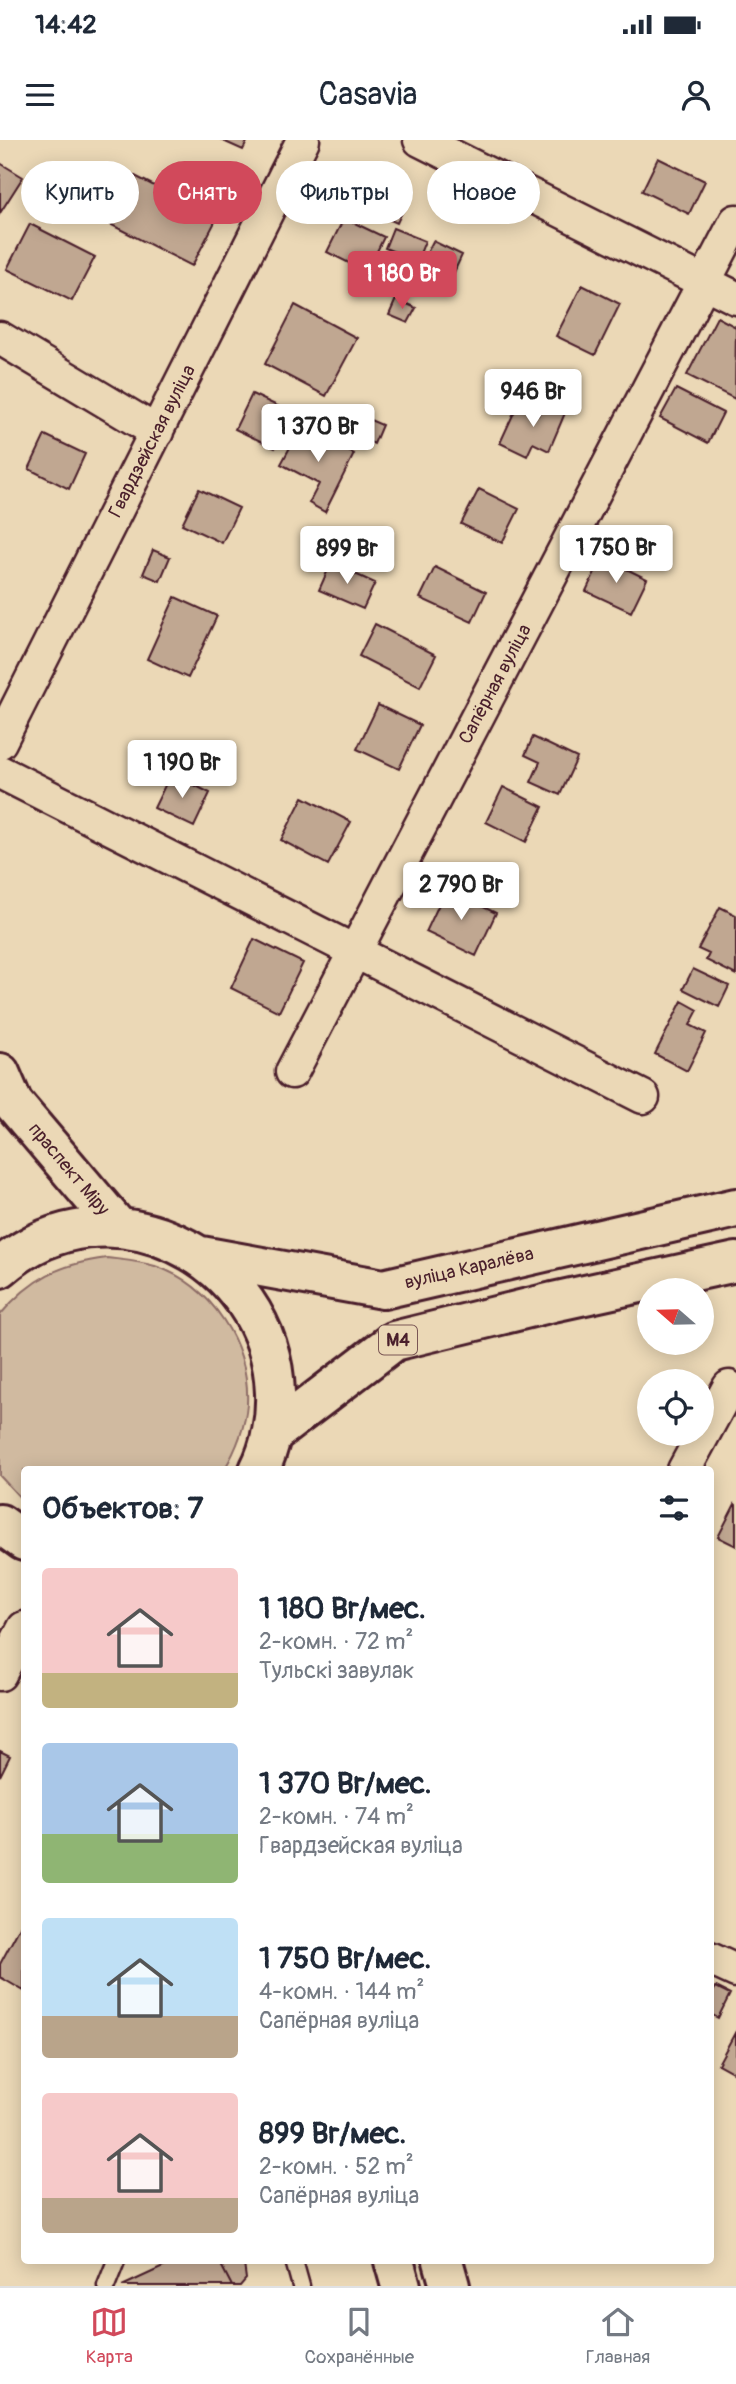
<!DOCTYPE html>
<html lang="ru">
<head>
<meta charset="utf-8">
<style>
  :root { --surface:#fff; --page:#f6f6f7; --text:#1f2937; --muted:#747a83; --line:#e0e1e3; --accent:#d1495b }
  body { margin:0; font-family:Pangolin,sans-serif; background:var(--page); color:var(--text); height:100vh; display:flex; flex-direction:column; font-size:26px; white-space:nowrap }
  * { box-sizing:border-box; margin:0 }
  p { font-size:23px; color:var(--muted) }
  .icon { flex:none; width:38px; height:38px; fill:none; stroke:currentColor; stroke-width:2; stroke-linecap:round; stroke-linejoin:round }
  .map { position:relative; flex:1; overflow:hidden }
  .panel { position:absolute; left:21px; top:1326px; width:693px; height:798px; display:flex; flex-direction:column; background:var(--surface); border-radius:7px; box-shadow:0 4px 18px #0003 }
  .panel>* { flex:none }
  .hud { position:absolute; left:21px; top:21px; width:695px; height:63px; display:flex; gap:14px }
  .needle { width:46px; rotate:290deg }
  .fabs { position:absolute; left:637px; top:1138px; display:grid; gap:14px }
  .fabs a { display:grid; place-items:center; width:77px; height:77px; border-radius:50%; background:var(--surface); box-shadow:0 4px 18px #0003; font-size:35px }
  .price { position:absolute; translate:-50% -60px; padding:0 16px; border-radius:7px; background:#fff; color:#222; font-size:23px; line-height:46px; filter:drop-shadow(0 2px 4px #0008) }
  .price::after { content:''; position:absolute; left:50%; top:42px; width:21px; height:16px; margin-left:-10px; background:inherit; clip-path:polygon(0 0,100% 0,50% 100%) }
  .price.on { background:var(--accent); color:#fff }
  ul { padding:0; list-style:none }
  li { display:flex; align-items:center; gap:21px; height:175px; padding:0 21px }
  li span { display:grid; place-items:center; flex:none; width:196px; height:140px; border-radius:7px; color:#555 }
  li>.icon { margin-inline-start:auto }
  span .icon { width:84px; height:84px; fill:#fffc; stroke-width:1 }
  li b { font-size:30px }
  h2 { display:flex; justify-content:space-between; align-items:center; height:84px; padding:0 21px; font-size:30px }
  .chip { padding:0 24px; border-radius:32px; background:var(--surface); box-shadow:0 4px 18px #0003; font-size:24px; line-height:63px }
  .chip.on { background:var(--accent); color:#fff }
  .status { display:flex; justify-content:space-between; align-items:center; height:49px; padding:0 35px; background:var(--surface); direction:ltr }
  .status svg { height:19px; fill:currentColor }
  header { display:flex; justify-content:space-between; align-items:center; height:91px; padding:0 21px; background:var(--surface); font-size:32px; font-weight:600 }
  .tabs { display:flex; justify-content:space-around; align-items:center; height:98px; border-top:2px solid var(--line); background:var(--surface); font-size:19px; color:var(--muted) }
  .tabs a { display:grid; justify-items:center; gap:4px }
  .tabs .on { color:var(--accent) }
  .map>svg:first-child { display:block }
</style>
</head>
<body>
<div class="status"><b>14:42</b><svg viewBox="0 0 49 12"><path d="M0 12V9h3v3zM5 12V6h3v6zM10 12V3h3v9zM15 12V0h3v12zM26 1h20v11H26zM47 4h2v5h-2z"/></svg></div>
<header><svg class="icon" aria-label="menu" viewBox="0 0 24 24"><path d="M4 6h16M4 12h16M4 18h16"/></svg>Casavia<svg class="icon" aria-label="person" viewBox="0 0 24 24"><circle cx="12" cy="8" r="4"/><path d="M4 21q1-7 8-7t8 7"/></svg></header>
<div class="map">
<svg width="736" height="2146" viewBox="0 0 736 2146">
  <rect width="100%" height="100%" fill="#ebd8b6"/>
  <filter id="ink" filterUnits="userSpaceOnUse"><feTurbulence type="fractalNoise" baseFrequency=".0143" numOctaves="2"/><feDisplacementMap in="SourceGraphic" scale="14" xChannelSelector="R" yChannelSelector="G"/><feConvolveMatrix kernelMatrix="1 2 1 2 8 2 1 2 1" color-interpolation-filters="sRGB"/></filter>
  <g filter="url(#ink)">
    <!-- green -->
    <path fill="#d0baa0" stroke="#8d6c66" stroke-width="2" d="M 107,1118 C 123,1120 139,1121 155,1126 C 212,1145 250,1205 247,1264 C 245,1288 236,1310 224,1330 L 24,1330 L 24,1362 L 0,1336 L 0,1175 C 31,1138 60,1124 107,1118 Z"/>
    <!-- building -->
    <path fill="#c0a791" stroke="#4a1f2b" stroke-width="2" d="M 221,0 L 248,0 L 243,10 Z
      M 658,18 L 705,41 L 689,74 L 642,51 Z
      M 0,23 L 23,37 L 0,73 Z
      M 131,34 L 217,78 L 192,126 L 106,82 Z
      M 370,40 L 409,57 L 397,83 L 359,66 Z
      M 344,78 L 384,97 L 367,132 L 327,112 Z
      M 30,84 L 95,117 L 72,161 L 7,129 Z
      M 393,88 L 425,101 L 417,121 L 385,108 Z
      M 433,101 L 462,115 L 450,141 L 420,127 Z
      M 385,118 L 413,130 L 404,154 L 375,142 Z
      M 582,145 L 620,164 L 595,215 L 556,196 Z
      M 396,159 L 416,168 L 408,183 L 389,175 Z
      M 295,165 L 357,198 L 326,256 L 265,224 Z
      M 717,177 L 736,187 L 735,259 L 687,235 Z
      M 676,249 L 723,273 L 708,303 L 660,278 Z
      M 252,254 L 292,273 L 275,308 L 235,289 Z
      M 543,263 L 565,273 L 549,311 L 533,303 L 527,316 L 500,303 L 517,266 L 538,275 Z
      M 354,273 L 382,285 L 374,304 L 346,291 Z
      M 302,285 L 354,314 L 325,372 L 309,363 L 319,344 L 281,324 Z
      M 45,295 L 85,314 L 69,349 L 29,329 Z
      M 199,349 L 239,368 L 222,403 L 182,384 Z
      M 479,349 L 519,369 L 502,403 L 461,384 Z
      M 153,410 L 170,417 L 160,441 L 143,434 Z
      M 602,417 L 647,439 L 631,472 L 586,451 Z
      M 331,423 L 375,443 L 363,469 L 319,450 Z
      M 435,427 L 486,452 L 472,482 L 420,458 Z
      M 175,457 L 217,476 L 188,538 L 147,519 Z
      M 375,484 L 436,515 L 420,547 L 359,516 Z
      M 378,565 L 420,585 L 399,629 L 357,609 Z
      M 533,597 L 577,618 L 560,655 L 531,642 L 540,622 L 525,615 Z
      M 171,633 L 210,653 L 194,687 L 154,668 Z
      M 503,647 L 543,667 L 526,702 L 486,682 Z
      M 303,657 L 351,682 L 328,725 L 281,700 Z
      M 446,749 L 496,773 L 476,816 L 426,792 Z
      M 720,767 L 736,775 L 736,835 L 706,820 L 709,814 L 698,809 Z
      M 254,799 L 303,823 L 279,872 L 231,848 Z
      M 693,829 L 729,846 L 719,867 L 683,849 Z
      M 682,861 L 698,870 L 690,885 L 706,893 L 687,931 L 655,914 Z
      M 735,1364 L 736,1365 L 736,1406 L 718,1397 Z
      M 0,1611 L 10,1616 L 0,1636 Z
      M 21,1785 L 24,1786 L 24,1851 L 0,1837 L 0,1824 Z
      M 716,1847 L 730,1854 L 718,1878 L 710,1874 L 710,1857 Z
      M 736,1891 L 736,1934 L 718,1924 Z
      M 176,2121 L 219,2121 L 232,2146 L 122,2146 Z
      M 219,2121 L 249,2121 L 244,2124 L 246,2139 L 240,2146 L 232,2146 Z"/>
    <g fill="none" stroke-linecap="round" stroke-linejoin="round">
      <defs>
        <path id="lane" d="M 294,2121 L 301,2146
          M 106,2146 L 116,2121"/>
        <path id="street" d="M 420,0 L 736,158
          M 0,198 L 157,292
          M 0,602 L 303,0
          M 0,632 L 643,957
          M 292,932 L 736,81
          M 684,1330 L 729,1247
          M 0,1534 L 24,1488
          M 710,1819 L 736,1831"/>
        <path id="primary" d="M 0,933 L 13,963 L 119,1088
          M 201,1116 L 383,1149 L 736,1068
          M 0,1128 C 107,1034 271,1115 275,1253 C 276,1278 271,1307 259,1330
          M 271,1295 L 394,1201 L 553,1162 L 736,1122
          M 0,1384 L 24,1401
          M 394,2121 L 401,2146
          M 443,2121 L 450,2146"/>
      </defs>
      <!-- lane casing -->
      <use href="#lane" stroke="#4a1f2b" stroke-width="21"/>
      <!-- street casing -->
      <use href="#street" stroke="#4a1f2b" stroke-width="37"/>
      <!-- primary casing -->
      <use href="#primary" stroke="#4a1f2b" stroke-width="44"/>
      <!-- lane -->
      <use href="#lane" stroke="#ebd8b6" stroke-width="16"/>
      <!-- street -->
      <use href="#street" stroke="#ebd8b6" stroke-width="32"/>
      <!-- primary -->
      <use href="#primary" stroke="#ebd8b6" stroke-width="38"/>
    </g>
  </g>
  <g text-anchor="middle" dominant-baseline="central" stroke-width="6" stroke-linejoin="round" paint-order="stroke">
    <!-- shield labels -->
    <rect fill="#ebd8b6" stroke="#7a5655" stroke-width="2" x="379" y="1185.5" width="38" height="29" rx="5"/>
    <g font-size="18" font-weight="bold" fill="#4a1f2b">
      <text x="398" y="1200">М4</text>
    </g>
    <!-- street labels -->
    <g font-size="19" fill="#4a1f2b" stroke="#ebd8b6">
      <text transform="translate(152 301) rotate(-63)">Гвардзейская вуліца</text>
      <text transform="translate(495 544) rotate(-62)">Сапёрная вуліца</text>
      <text transform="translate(69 1029) rotate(50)">праспект Міру</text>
      <text transform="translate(469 1128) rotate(-13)">вуліца Каралёва</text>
    </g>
  </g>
</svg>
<div class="fabs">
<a><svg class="needle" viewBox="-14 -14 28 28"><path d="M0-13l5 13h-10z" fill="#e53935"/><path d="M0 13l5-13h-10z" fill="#747a83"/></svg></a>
<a><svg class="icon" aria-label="locate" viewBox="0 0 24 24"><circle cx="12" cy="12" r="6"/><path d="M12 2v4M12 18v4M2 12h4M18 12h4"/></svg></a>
</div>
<b class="price on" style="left:402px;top:171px">1 180 Br</b>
<b class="price" style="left:533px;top:289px">946 Br</b>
<b class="price" style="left:318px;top:324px">1 370 Br</b>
<b class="price" style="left:616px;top:445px">1 750 Br</b>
<b class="price" style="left:347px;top:446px">899 Br</b>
<b class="price" style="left:182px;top:660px">1 190 Br</b>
<b class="price" style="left:461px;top:782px">2 790 Br</b>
<div class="hud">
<a class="chip">Купить</a>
<a class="chip on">Снять</a>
<a class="chip">Фильтры</a>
<a class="chip">Новое</a>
</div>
<section class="panel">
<h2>Объектов: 7<svg class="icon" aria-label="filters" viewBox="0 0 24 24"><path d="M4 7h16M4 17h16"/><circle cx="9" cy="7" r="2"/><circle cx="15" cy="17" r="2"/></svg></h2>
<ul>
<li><span style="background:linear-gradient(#f6c9c9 75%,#c2b280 0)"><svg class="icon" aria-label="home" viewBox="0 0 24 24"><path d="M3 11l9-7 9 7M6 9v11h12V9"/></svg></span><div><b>1 180 Br/мес.</b><p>2-комн. · 72 m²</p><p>Тульскі завулак</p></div></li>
<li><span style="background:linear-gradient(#a9c7e8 65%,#8fb573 0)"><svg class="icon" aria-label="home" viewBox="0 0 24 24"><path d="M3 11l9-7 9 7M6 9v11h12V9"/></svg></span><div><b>1 370 Br/мес.</b><p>2-комн. · 74 m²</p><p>Гвардзейская вуліца</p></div></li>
<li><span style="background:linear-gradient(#bfe0f5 70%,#b9a48a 0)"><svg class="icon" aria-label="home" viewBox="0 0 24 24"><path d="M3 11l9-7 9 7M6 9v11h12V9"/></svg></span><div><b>1 750 Br/мес.</b><p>4-комн. · 144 m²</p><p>Сапёрная вуліца</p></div></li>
<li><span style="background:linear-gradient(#f6c9c9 75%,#b9a48a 0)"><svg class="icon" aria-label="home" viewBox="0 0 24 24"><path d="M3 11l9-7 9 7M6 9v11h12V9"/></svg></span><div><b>899 Br/мес.</b><p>2-комн. · 52 m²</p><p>Сапёрная вуліца</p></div></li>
</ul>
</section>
</div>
<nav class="tabs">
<a class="on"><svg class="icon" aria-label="map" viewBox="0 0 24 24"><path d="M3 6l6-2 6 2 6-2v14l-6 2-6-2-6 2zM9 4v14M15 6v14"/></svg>Карта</a>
<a><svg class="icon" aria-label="saved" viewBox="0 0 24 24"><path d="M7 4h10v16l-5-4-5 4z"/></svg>Сохранённые</a>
<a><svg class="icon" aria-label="home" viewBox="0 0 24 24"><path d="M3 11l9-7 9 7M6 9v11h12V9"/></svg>Главная</a>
</nav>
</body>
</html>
